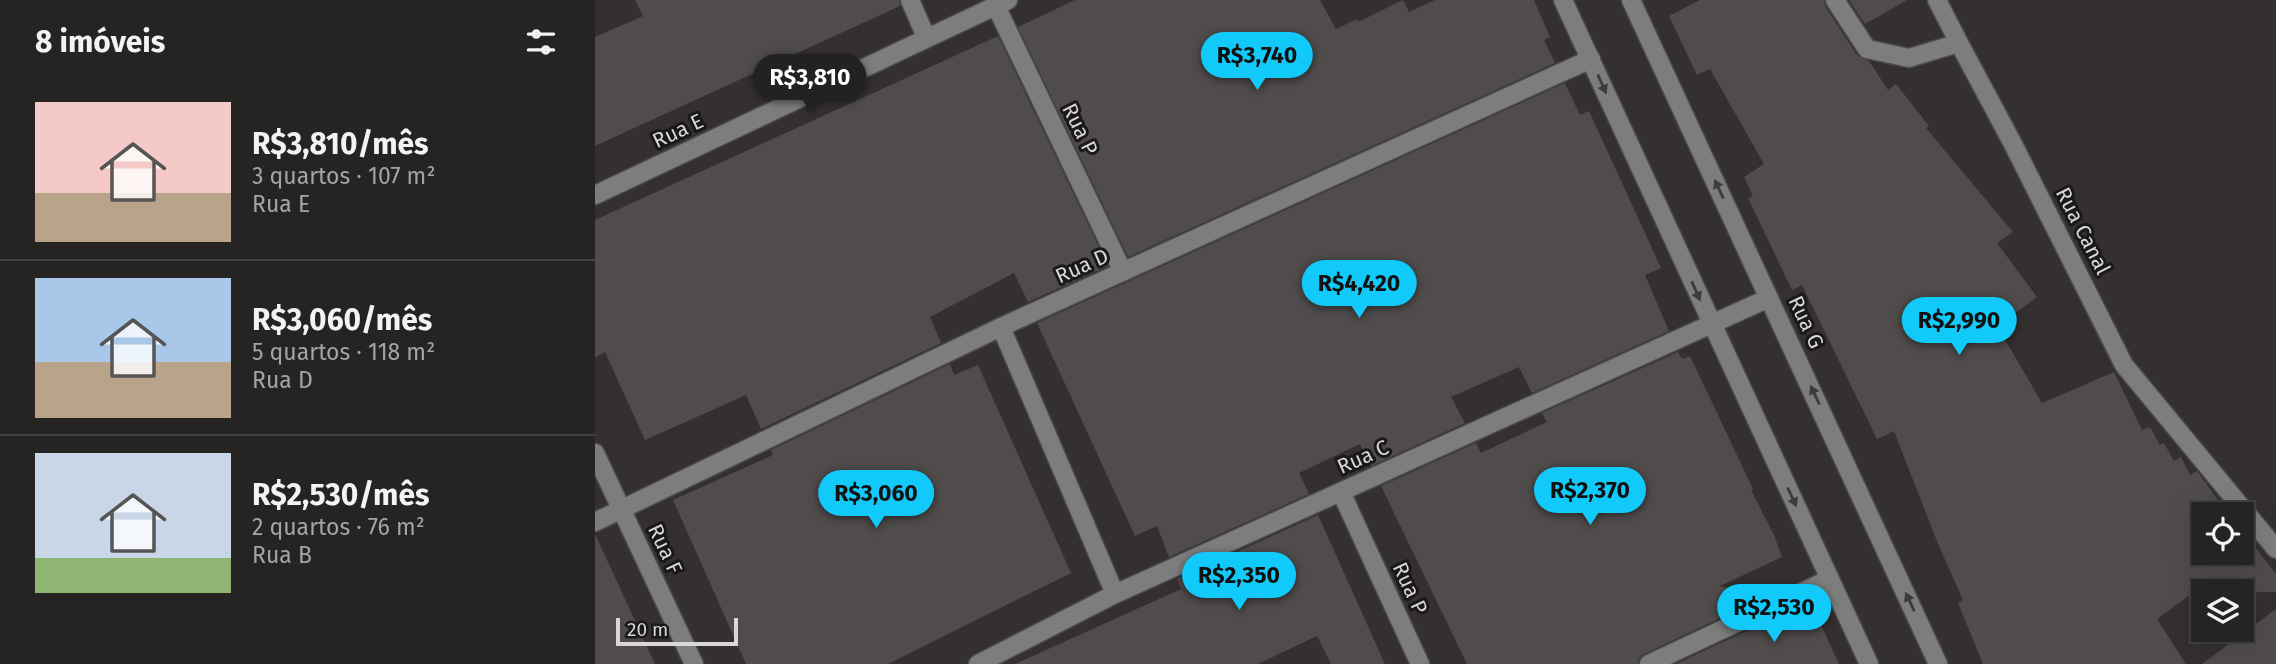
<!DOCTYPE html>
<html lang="pt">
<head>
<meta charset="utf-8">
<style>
  :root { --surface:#262423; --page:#2e2c2b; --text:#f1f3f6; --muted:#a4a4a6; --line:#424141; --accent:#11cafa }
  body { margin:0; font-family:"Fira Sans",sans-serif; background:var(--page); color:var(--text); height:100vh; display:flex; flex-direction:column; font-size:26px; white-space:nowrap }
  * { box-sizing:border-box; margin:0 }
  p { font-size:23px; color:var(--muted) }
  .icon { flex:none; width:38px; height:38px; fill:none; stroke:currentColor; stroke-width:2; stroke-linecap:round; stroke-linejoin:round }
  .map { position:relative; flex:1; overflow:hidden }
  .panel { display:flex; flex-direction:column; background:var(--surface); width:595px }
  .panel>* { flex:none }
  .buttons { position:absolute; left:1596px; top:502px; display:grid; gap:14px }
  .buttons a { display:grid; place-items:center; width:63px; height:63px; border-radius:0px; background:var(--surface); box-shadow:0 7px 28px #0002,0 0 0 2px var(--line); font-size:35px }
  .scale { position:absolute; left:21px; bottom:18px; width:122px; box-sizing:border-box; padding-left:7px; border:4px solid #d9d7d7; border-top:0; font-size:19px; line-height:24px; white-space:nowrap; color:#d9d7d7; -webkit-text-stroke:5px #1a1818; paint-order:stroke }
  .price { position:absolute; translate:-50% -60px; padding:0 16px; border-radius:24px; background:var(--accent); color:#111; font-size:23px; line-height:46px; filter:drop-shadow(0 2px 4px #0008) }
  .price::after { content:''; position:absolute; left:50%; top:42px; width:21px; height:16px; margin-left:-10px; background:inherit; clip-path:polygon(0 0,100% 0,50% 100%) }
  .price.active { background:#222; color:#fff }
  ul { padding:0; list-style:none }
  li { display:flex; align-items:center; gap:21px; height:175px; padding:0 35px }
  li+li { border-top:2px solid var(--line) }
  li span { display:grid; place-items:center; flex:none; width:196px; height:140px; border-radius:0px; color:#555 }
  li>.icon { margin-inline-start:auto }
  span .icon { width:84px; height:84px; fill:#fffc; stroke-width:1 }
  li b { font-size:30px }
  h2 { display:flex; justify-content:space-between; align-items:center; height:84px; padding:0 35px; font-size:30px }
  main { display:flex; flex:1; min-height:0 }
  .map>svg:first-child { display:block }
</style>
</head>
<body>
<main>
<section class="panel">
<h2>8 imóveis<svg class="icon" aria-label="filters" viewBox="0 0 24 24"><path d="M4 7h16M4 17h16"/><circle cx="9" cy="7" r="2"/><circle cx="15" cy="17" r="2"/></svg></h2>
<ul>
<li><span style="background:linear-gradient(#f6c9c9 65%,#b9a48a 0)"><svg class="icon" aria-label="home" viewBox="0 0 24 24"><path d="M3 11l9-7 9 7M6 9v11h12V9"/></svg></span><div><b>R$3,810/mês</b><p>3 quartos · 107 m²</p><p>Rua E</p></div></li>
<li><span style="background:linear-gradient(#a9c7e8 60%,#b9a48a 0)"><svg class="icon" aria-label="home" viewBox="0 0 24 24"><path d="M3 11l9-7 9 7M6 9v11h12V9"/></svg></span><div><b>R$3,060/mês</b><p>5 quartos · 118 m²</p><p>Rua D</p></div></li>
<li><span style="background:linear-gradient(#c9d6e8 75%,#8fb573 0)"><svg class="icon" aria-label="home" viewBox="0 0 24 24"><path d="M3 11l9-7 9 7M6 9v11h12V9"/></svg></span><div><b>R$2,530/mês</b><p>2 quartos · 76 m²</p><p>Rua B</p></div></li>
</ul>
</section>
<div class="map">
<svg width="1681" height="664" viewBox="0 0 1681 664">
  <rect width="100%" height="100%" fill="#33302f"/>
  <!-- building -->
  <path fill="#4f4c4b" d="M 40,0 L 304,0 L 305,6 L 0,146 L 0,37 L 48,16 Z
    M 480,0 L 725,0 L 741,29 L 762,19 L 763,22 L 808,0 L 814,12 L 840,0 L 939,0 L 955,37 L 949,40 L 960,63 L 533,257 L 423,27 Z
    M 1105,0 L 1229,0 L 1230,6 L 1262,55 L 1274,61 L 1293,90 L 1301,84 L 1334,126 L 1331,128 L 1418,232 L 1402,243 L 1442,297 L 1402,326 L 1447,403 L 1519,372 L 1547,430 L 1555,427 L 1565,445 L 1569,443 L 1579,461 L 1586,457 L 1595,475 L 1602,471 L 1633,514 L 1608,514 L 1608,553 L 1647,553 L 1647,535 L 1657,549 L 1660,547 L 1681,574 L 1681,592 L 1599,592 L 1562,619 L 1591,664 L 1388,664 L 1363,603 L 1368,600 L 1343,544 L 1299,431 L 1282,439 L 1207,285 L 1197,290 L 1153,198 L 1158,196 L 1149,177 L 1169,164 L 1115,69 L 1102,75 L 1074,16 Z
    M 1254,0 L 1312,0 L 1270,24 Z
    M 403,36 L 513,266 L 433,302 L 419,273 L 335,317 L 346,343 L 166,429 L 151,395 L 50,440 L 10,352 L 0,357 L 0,220 Z
    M 970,83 L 985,115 L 994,111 L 1066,268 L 1050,275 L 1074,331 L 937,393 L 924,367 L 856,397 L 870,423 L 776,466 L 765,444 L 704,473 L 714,494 L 574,557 L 562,526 L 540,536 L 442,323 Z
    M 1083,352 L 1087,359 L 1095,356 L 1158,489 L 1156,490 L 1179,535 L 1187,557 L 1125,586 L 1168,598 L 1049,654 L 1044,658 L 1043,664 L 872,664 L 786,486 L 881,443 L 886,453 L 952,422 L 947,413 Z
    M 355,364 L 359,375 L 383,365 L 476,573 L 293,664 L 151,664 L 78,500 L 178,455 L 176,450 Z
    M 723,515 L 790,664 L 736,664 L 722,636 L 663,664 L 420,664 L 586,589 L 582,579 Z
    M 0,534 L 60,664 L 0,664 Z
    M 1202,607 L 1220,612 L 1244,664 L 1081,664 Z
    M 1681,609 L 1681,664 L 1607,664 Z"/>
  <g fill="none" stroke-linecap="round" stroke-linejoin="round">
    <defs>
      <path id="minor" d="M 315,0 L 331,37
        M 968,0 L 1274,664
        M 1036,0 L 1343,664
        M 1240,0 L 1272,49 L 1314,58 L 1364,43 L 1418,144 L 1529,365 L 1681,549
        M 1342,0 L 1364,43
        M 401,6 L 528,272
        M 0,195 L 413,0
        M 406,327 L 520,594
        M 0,453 L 99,664
        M 746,492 L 825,664
        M 0,522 L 406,327 L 996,59
        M 383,664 L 520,594 L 1174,298
        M 1054,664 L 1235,579"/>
    </defs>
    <!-- minor casing -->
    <use href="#minor" stroke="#4e4b4a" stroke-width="21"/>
    <!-- minor -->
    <use href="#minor" stroke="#7c7e7e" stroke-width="18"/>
  </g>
  <!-- one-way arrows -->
  <defs><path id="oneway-solid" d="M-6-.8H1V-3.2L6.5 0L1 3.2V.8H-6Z" transform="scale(1.75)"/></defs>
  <g fill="#3c3c3c">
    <use href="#oneway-solid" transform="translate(1007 84) rotate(66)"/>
    <use href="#oneway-solid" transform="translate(1124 189) rotate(-115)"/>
    <use href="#oneway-solid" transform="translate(1101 291) rotate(66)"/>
    <use href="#oneway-solid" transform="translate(1220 395) rotate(-115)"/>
    <use href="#oneway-solid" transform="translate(1197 497) rotate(65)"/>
    <use href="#oneway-solid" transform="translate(1315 602) rotate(-115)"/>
  </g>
  <g text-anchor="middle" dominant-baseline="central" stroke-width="6" stroke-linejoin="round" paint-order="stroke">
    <!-- street labels -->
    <g font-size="21" fill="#d9d7d7" stroke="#1a1818">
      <text transform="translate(485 129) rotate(64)">Rua P</text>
      <text transform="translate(83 131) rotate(-25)">Rua E</text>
      <text transform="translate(1488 231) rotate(63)">Rua Canal</text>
      <text transform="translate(487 266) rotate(-24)">Rua D</text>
      <text transform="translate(1211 322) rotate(65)">Rua G</text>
      <text transform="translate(768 457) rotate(-24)">Rua C</text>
      <text transform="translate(70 549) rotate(65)">Rua F</text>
      <text transform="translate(815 588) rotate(65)">Rua P</text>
    </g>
  </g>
</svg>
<div class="buttons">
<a><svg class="icon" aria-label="locate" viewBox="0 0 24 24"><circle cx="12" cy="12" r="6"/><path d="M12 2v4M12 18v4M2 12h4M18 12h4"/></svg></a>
<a><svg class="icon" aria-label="layers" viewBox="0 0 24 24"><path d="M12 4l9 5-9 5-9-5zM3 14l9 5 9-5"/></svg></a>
</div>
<div class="scale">20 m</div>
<b class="price" style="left:662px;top:92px">R$3,740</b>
<b class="price active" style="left:215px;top:114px">R$3,810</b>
<b class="price" style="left:764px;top:320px">R$4,420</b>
<b class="price" style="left:1364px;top:357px">R$2,990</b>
<b class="price" style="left:995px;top:527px">R$2,370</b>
<b class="price" style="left:281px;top:530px">R$3,060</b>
<b class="price" style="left:644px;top:612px">R$2,350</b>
<b class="price" style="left:1179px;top:644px">R$2,530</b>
</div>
</main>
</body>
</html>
